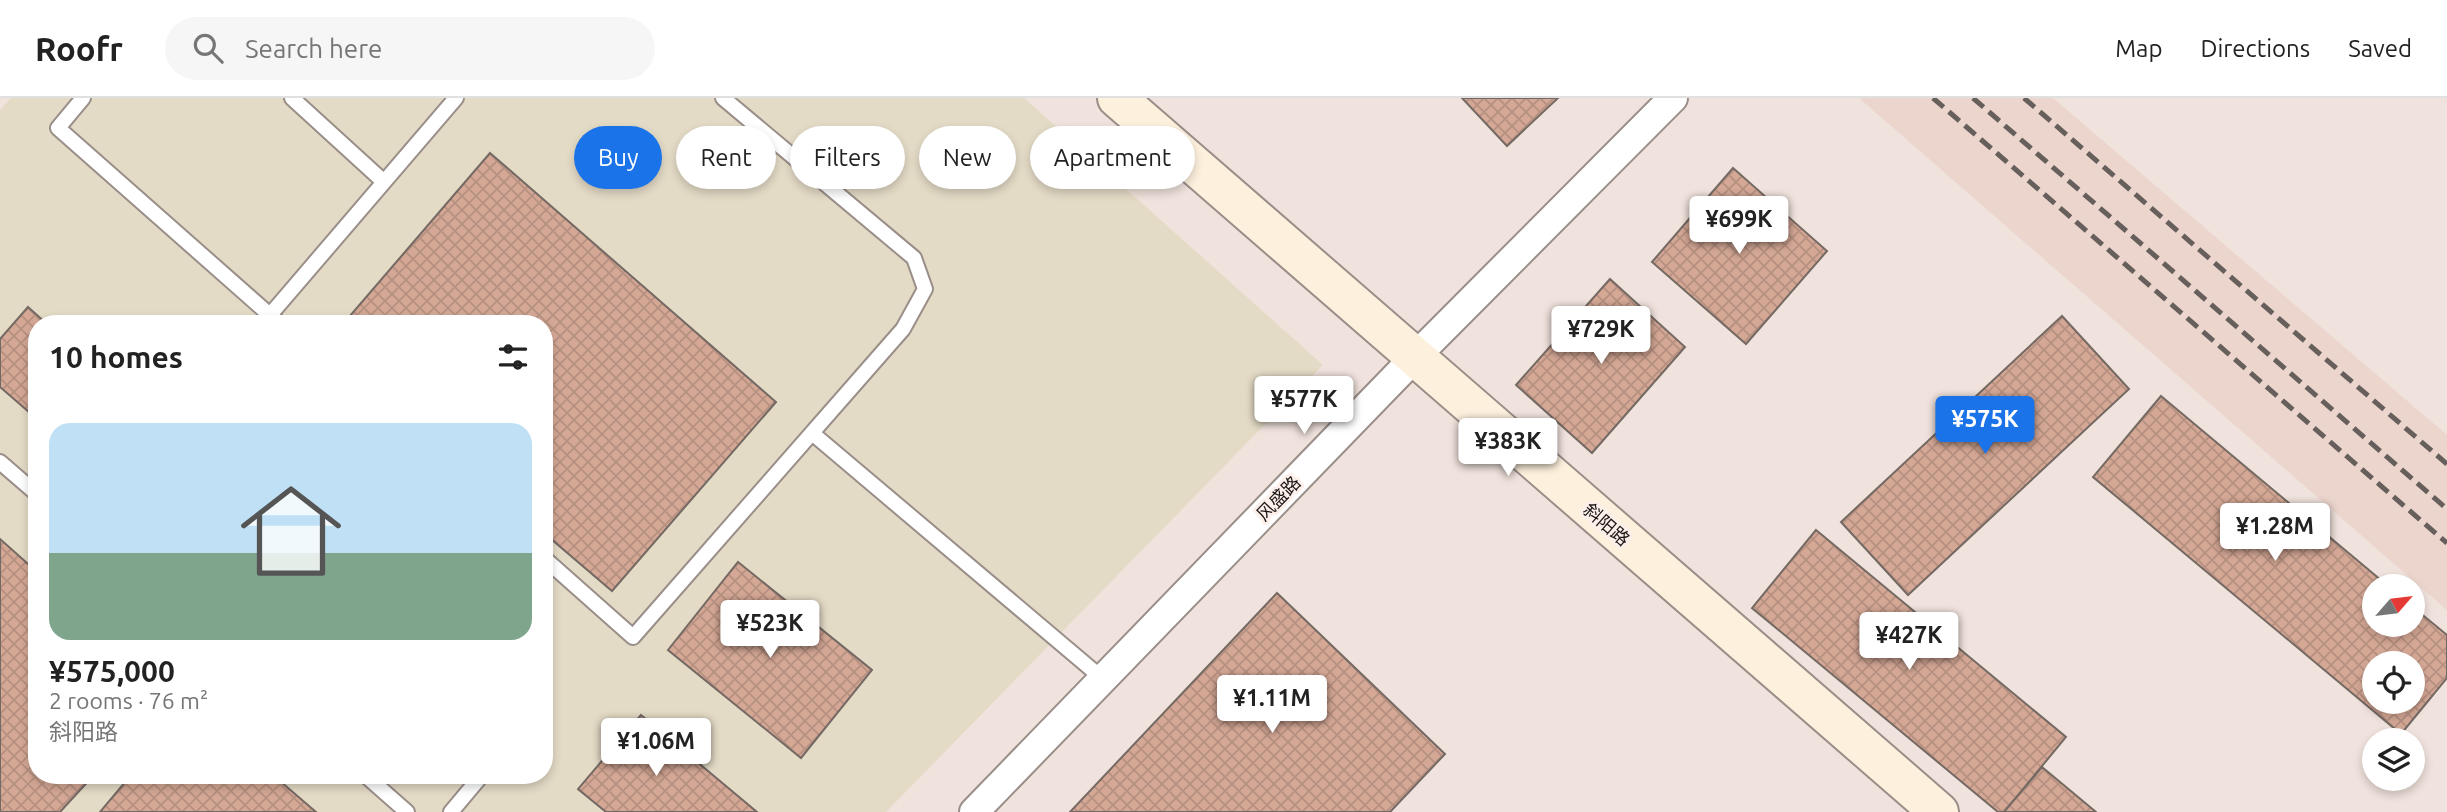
<!DOCTYPE html>
<html lang="en">
<head>
<meta charset="utf-8">
<style>
  :root { --surface:#fff; --page:#f6f6f6; --text:#222; --muted:#767676; --line:#e0e0e0; --accent:#1a73e8 }
  body { margin:0; font-family:Ubuntu,"Noto Sans SC",sans-serif; background:var(--page); color:var(--text); height:100vh; display:flex; flex-direction:column; font-size:26px; white-space:nowrap }
  * { box-sizing:border-box; margin:0 }
  p { font-size:23px; color:var(--muted) }
  .icon { flex:none; width:38px; height:38px; fill:none; stroke:currentColor; stroke-width:2; stroke-linecap:round; stroke-linejoin:round }
  .map { position:relative; flex:1; overflow:hidden }
  .side { position:absolute; left:28px; top:217px; width:525px; height:469px; display:flex; flex-direction:column; background:var(--surface); border-radius:28px; box-shadow:0 4px 10px #0003 }
  .side>* { flex:none }
  .top-card { position:absolute; left:574px; top:28px; width:665px; height:63px; display:flex; gap:14px }
  .needle { width:46px; rotate:62deg }
  .controls { position:absolute; left:2362px; top:476px; display:grid; gap:14px }
  .controls a { display:grid; place-items:center; width:63px; height:63px; border-radius:50%; background:var(--surface); box-shadow:0 4px 10px #0003; font-size:35px }
  .price { position:absolute; translate:-50% -60px; padding:0 16px; border-radius:7px; background:#fff; color:#222; font-size:23px; line-height:46px; filter:drop-shadow(0 2px 4px #0008) }
  .price::after { content:''; position:absolute; left:50%; top:42px; width:21px; height:16px; margin-left:-10px; background:inherit; clip-path:polygon(0 0,100% 0,50% 100%) }
  .price.current { background:var(--accent); color:#fff }
  ul { padding:0; list-style:none }
  li { display:grid; align-content:center; gap:14px; height:371px; padding:0 21px }
  li+li { border-top:2px solid var(--line) }
  li span { display:grid; place-items:center; height:217px; border-radius:21px; color:#555 }
  li>.icon { margin-inline-start:auto }
  span .icon { width:126px; height:126px; fill:#fffc; stroke-width:1 }
  li b { font-size:30px }
  h2 { display:flex; justify-content:space-between; align-items:center; height:84px; padding:0 21px; font-size:30px }
  .pill { padding:0 24px; border-radius:32px; background:var(--surface); box-shadow:0 4px 10px #0003; font-size:24px; line-height:63px }
  .pill.current { background:var(--accent); color:#fff }
  header { display:flex; align-items:center; gap:42px; box-sizing:border-box; height:98px; padding:0 35px; background:var(--surface); border-bottom:2px solid var(--line) }
  header strong { font-size:33px }
  nav { display:flex; gap:38px; margin-inline-start:auto; font-size:24px }
  .search { width:490px; height:63px; background:var(--page); display:flex; align-items:center; gap:18px; box-sizing:border-box; padding:0 24px; border-radius:38px; color:var(--muted); font-size:26px }
  .map>svg:first-child { display:block }
</style>
</head>
<body>
<header>
<strong>Roofr</strong>
<div class="search"><svg class="icon" aria-label="search" viewBox="0 0 24 24"><circle cx="10" cy="10" r="6"/><path d="M15 15l6 6"/></svg>Search here</div>
<nav><a>Map</a><a>Directions</a><a>Saved</a></nav>
</header>
<div class="map">
<svg width="2447" height="714" viewBox="0 0 2447 714">
  <defs>
    <pattern id="building-cross-hatch" width="8" height="8" patternUnits="userSpaceOnUse" patternTransform="scale(1.75)"><rect width="8" height="8" fill="#d5a896"/><path d="M0 0l8 8M0 8l8-8" fill="none" stroke="#b69080"/></pattern>
  </defs>
  <rect width="100%" height="100%" fill="#f0e2dc"/>
  <!-- built -->
  <path fill="#ebd5cd" d="M 1859,0 L 2053,0 L 2447,337 L 2447,512 Z"/>
  <!-- industrial -->
  <path fill="#e4dbc6" fill-rule="evenodd" d="M 11,0 L 1024,0 L 1323,267 L 886,714 L 0,714 L 0,12 ZM 37,226 L 544,226 L 544,677 L 37,677 Z"/>
  <!-- building -->
  <path fill="url(#building-cross-hatch)" stroke="#756964" stroke-width="2" fill-rule="evenodd" d="M 1462,0 L 1558,0 L 1507,48 Z
    M 490,55 L 776,304 L 612,493 L 544,435 L 544,226 L 343,226 Z
    M 1733,70 L 1827,153 L 1746,246 L 1652,164 Z
    M 1610,181 L 1685,249 L 1592,355 L 1516,287 Z
    M 28,209 L 47,226 L 37,226 L 37,321 L 0,289 L 0,241 Z
    M 2062,218 L 2129,291 L 1908,497 L 1841,424 Z
    M 2161,298 L 2388,488 L 2375,488 L 2375,527 L 2413,527 L 2413,509 L 2447,537 L 2447,580 L 2401,636 L 2093,379 ZM 2375,565 L 2413,565 L 2413,604 L 2375,604 Z
    M 1816,432 L 2066,639 L 2004,714 L 1998,714 L 1752,510 Z
    M 0,441 L 37,474 L 37,677 L 94,677 L 60,714 L 0,714 Z
    M 738,464 L 872,572 L 801,660 L 668,552 Z
    M 1277,495 L 1445,656 L 1390,714 L 1070,714 Z
    M 641,617 L 757,714 L 606,714 L 578,691 Z
    M 2042,669 L 2096,714 L 2004,714 Z
    M 131,677 L 273,677 L 316,714 L 100,714 Z"/>
  <g fill="none" stroke-linecap="round" stroke-linejoin="round">
    <defs>
      <path id="lane" d="M 83,0 L 58,30 L 280,226
        M 292,0 L 384,84
        M 270,217 L 456,0
        M 812,335 L 1103,581
        M 0,364 L 37,396
        M 544,460 L 633,539 L 903,231 L 925,191 L 914,160 L 723,0
        M 365,677 L 407,714
        M 451,714 L 482,677"/>
      <path id="street" d="M 974,714 L 1415,259 L 1673,0"/>
      <path id="secondary" d="M 1117,0 L 1939,714"/>
    </defs>
    <!-- lane casing -->
    <use href="#lane" stroke="#9a8e89" stroke-width="18"/>
    <!-- street casing -->
    <use href="#street" stroke="#9a8e89" stroke-width="32"/>
    <!-- secondary casing -->
    <use href="#secondary" stroke="#9a8e89" stroke-width="42"/>
    <!-- lane -->
    <use href="#lane" stroke="#fff" stroke-width="14"/>
    <!-- street -->
    <use href="#street" stroke="#fff" stroke-width="28"/>
    <!-- secondary -->
    <use href="#secondary" stroke="#fdf0dd" stroke-width="38"/>
    <!-- rail -->
    <path stroke="#675f5c" stroke-width="5" stroke-dasharray="14 7" stroke-linecap="butt" d="M 1933,0 L 2447,445
      M 1973,0 L 2447,411
      M 2024,0 L 2447,366"/>
  </g>
  <g text-anchor="middle" dominant-baseline="central" stroke-width="6" stroke-linejoin="round" paint-order="stroke">
    <!-- street labels -->
    <g font-size="18" fill="#1b1715" stroke="#fdefea">
      <text transform="translate(1278 400) rotate(-46)">风盛路</text>
      <text transform="translate(1607 426) rotate(41)">斜阳路</text>
    </g>
  </g>
</svg>
<div class="controls">
<a><svg class="needle" viewBox="-14 -14 28 28"><path d="M0-13l5 13h-10z" fill="#e53935"/><path d="M0 13l5-13h-10z" fill="#767676"/></svg></a>
<a><svg class="icon" aria-label="locate" viewBox="0 0 24 24"><circle cx="12" cy="12" r="6"/><path d="M12 2v4M12 18v4M2 12h4M18 12h4"/></svg></a>
<a><svg class="icon" aria-label="layers" viewBox="0 0 24 24"><path d="M12 4l9 5-9 5-9-5zM3 14l9 5 9-5"/></svg></a>
</div>
<b class="price" style="left:1739px;top:158px">¥699K</b>
<b class="price" style="left:1601px;top:268px">¥729K</b>
<b class="price" style="left:1304px;top:338px">¥577K</b>
<b class="price current" style="left:1985px;top:358px">¥575K</b>
<b class="price" style="left:1508px;top:380px">¥383K</b>
<b class="price" style="left:2275px;top:465px">¥1.28M</b>
<b class="price" style="left:770px;top:562px">¥523K</b>
<b class="price" style="left:1909px;top:574px">¥427K</b>
<b class="price" style="left:1272px;top:637px">¥1.11M</b>
<b class="price" style="left:656px;top:680px">¥1.06M</b>
<div class="top-card">
<a class="pill current">Buy</a>
<a class="pill">Rent</a>
<a class="pill">Filters</a>
<a class="pill">New</a>
<a class="pill">Apartment</a>
</div>
<section class="side">
<h2>10 homes<svg class="icon" aria-label="filters" viewBox="0 0 24 24"><path d="M4 7h16M4 17h16"/><circle cx="9" cy="7" r="2"/><circle cx="15" cy="17" r="2"/></svg></h2>
<ul>
<li><span style="background:linear-gradient(#bfe0f5 60%,#7fa58c 0)"><svg class="icon" aria-label="home" viewBox="0 0 24 24"><path d="M3 11l9-7 9 7M6 9v11h12V9"/></svg></span><div><b>¥575,000</b><p>2 rooms · 76 m²</p><p>斜阳路</p></div></li>
</ul>
</section>
</div>
</body>
</html>
